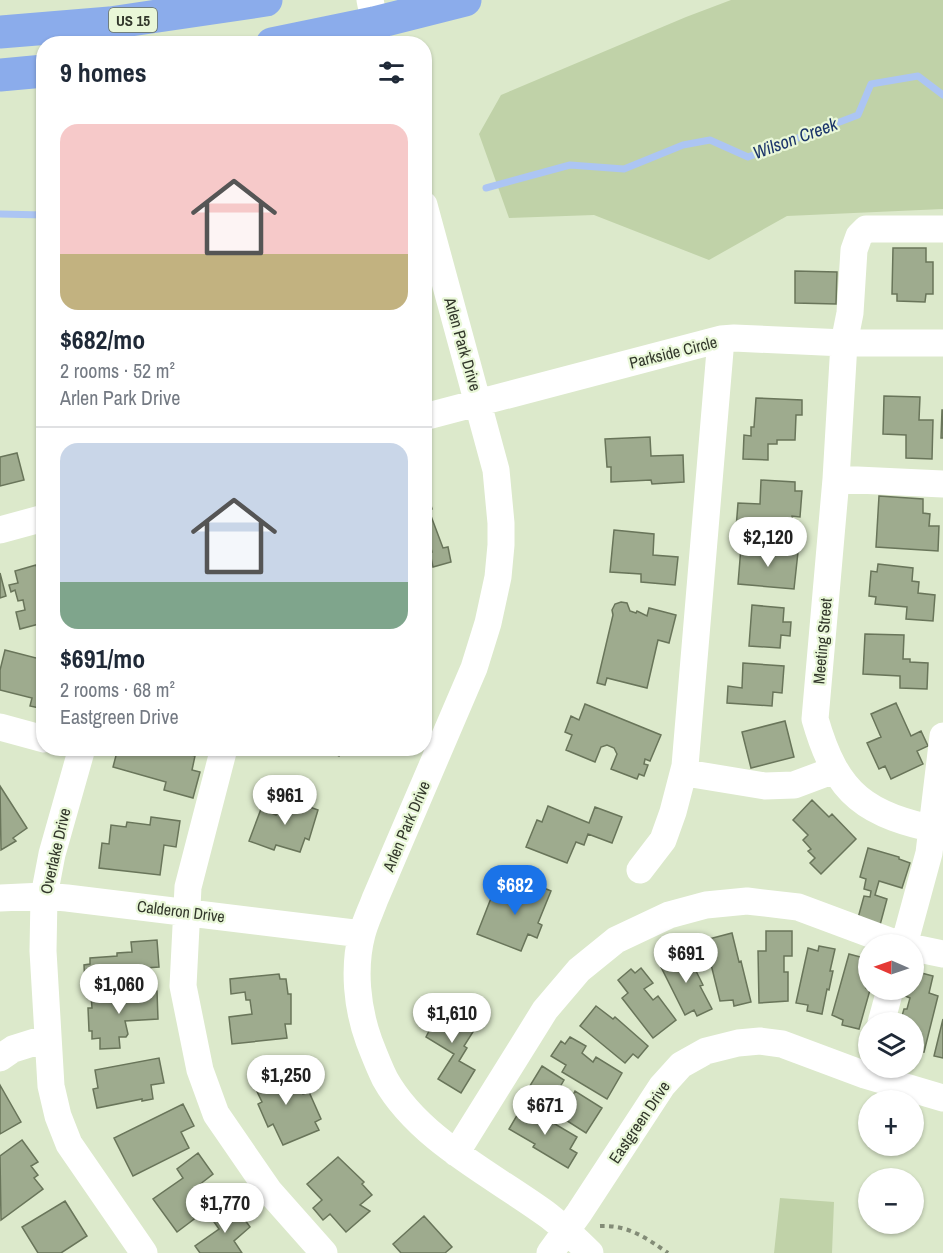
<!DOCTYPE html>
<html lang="en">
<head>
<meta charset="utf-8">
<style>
  :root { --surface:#fff; --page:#f6f6f7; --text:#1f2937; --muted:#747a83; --line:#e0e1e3; --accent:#1a73e8 }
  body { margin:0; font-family:"Archivo Narrow",sans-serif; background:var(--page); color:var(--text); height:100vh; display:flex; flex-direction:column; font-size:22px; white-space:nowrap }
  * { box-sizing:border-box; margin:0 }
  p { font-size:20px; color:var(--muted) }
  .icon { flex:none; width:33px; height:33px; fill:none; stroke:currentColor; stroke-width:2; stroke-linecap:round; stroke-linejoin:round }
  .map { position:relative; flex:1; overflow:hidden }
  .drawer { position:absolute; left:36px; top:36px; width:396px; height:720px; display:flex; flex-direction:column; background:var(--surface); border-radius:24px; box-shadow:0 2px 4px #0004 }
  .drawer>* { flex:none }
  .needle { width:39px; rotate:272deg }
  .fabs { position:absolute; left:858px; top:934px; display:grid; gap:12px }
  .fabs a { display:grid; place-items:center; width:66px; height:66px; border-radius:50%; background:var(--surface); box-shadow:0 2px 4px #0004; font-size:30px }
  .price { position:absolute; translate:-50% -51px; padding:0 14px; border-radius:21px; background:#fff; color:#222; font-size:20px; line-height:39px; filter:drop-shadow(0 2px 3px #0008) }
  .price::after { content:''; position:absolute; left:50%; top:36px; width:18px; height:14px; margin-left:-9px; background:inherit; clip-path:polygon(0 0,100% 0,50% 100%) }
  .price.on { background:var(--accent); color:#fff }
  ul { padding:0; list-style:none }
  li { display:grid; align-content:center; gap:12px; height:318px; padding:0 24px }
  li+li { border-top:2px solid var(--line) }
  li span { display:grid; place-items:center; height:186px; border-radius:18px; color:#555 }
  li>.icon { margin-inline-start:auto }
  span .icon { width:108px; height:108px; fill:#fffc; stroke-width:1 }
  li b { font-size:26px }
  h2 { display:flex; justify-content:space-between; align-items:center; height:72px; padding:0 24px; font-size:26px }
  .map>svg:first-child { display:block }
</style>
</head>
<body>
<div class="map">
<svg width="943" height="1253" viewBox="0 0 943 1253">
  <rect width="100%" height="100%" fill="#dce9cb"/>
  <!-- green -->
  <path fill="#c0d2a8" d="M 731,0 L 943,0 L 943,209 L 787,216 L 709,260 L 594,215 L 509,218 L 479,134 L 501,95 L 686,17 Z
    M 780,1198 L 834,1202 L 832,1253 L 774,1253 Z"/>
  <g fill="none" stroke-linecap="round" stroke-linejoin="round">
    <!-- stream -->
    <path stroke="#acc5f3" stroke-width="7" d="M 486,188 L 570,165 L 624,169 L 683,145 L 710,140 L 748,157 L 858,115 L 871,84 L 918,76 L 943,95
      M 0,214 L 44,215"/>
  </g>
  <!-- building -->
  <path fill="#9eab8e" stroke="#69755a" stroke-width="1.5" d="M 893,248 L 926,248 L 926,262 L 933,262 L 933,294 L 926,294 L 925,302 L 897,301 L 897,294 L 892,294 Z
    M 795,271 L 837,272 L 836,304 L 795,303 Z
    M 884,396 L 920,397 L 919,420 L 933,420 L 932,459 L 906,458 L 906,435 L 883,434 Z
    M 756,398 L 802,400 L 802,415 L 796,415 L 795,440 L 777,440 L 777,444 L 768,444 L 768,460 L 743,459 L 744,435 L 751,436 L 751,427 L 754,427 Z
    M 942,410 L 943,410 L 943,438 L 941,438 Z
    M 650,437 L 651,456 L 683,455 L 684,482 L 652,484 L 651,480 L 611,482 L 611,467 L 607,467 L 605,439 Z
    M 17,453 L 24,480 L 0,486 L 0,457 Z
    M 761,480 L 795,482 L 795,491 L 802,491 L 800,517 L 792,516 L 792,523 L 761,521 L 760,530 L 736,529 L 738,503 L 760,504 Z
    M 427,491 L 432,509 L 424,511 L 424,492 Z
    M 879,496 L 923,499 L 923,513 L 930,514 L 929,526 L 939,526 L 938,551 L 876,547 Z
    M 431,516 L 443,548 L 448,547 L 451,562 L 433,567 L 430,553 L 432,552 L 424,520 L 424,518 Z
    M 614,530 L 654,534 L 653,555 L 678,557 L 675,585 L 641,582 L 641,574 L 610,572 Z
    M 741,547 L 798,552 L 794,589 L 738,584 Z
    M 878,564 L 913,568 L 912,581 L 919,582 L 918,593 L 935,595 L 933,621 L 906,619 L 907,607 L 875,604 L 876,597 L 869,596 L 871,571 L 877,572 Z
    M 36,565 L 39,575 L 44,574 L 44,629 L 40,630 L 39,624 L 20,629 L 16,612 L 25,610 L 23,600 L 18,601 L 15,590 L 11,592 L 9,585 L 18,583 L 15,571 Z
    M 0,573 L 6,596 L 0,598 Z
    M 621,602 L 627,603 L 630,611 L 636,613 L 637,611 L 647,616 L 649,608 L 676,615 L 669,643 L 658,640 L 647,688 L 607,678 L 605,685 L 597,683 L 613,615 L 612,610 L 615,604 Z
    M 752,605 L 784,608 L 783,622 L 791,622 L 790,636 L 781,635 L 780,648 L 749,646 Z
    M 865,634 L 904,635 L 903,659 L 910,659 L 910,662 L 928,663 L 927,689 L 900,688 L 900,676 L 863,674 Z
    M 5,650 L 44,660 L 44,709 L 30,706 L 32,698 L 0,690 L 0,670 Z
    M 743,663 L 784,666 L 782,693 L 773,692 L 772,706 L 727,703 L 728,686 L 742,688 Z
    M 896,703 L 911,736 L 921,731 L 928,746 L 917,751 L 923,764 L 891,779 L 885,766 L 879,769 L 867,743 L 881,737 L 871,714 Z
    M 585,704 L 661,735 L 650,761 L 645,759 L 644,764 L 648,765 L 644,776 L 639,774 L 637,779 L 611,769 L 617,754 L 614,748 L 607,745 L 601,747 L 595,762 L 566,750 L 572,735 L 565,732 L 571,716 L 579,720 Z
    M 785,721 L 794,757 L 751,768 L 742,732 Z
    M 118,748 L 166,748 L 195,756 L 192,770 L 200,772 L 193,798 L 164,790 L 166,782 L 113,767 Z
    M 298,748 L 314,748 L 312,754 Z
    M 322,748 L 348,748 L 347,752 L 341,749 L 339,756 Z
    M 0,786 L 27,828 L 13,838 L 16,841 L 1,850 Z
    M 283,796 L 288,796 L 295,799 L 296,802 L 318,810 L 309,840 L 305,838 L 300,852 L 276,845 L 274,850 L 249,841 L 261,809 L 276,815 Z
    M 812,800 L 829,817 L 832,814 L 856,839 L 821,874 L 810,863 L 815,858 L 808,851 L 811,849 L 803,840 L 808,835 L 793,820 Z
    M 548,806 L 589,823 L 595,807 L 622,817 L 612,843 L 588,834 L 584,845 L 576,842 L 567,863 L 526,847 L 537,820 L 542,822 Z
    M 151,817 L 180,821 L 176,847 L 164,845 L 160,875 L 99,868 L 102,843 L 109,844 L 111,825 L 126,827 L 127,822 L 150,825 Z
    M 868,848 L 899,857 L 899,859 L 910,863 L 902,888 L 879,881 L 875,895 L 887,899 L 880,925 L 858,918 L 864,896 L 870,897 L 871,891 L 864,889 L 866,879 L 860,877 Z
    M 525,880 L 551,891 L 538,923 L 542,925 L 537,938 L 528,934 L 521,951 L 477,934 L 495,888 L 518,897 Z
    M 766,931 L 792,931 L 792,956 L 784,956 L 784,972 L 788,972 L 788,1001 L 759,1003 L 758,951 L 766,951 Z
    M 732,933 L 739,962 L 741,961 L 751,1002 L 734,1006 L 733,1000 L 720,1001 L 705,940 Z
    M 157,940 L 159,967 L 145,968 L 145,981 L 85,985 L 84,965 L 90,964 L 90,958 L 117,956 L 117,953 L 132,952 L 131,942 Z
    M 819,946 L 835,949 L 830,971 L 833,971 L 829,990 L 827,989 L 822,1014 L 807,1011 L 808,1005 L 796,1003 L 808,948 L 818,951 Z
    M 682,950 L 693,970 L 695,969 L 703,985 L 700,986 L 712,1009 L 697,1016 L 694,1010 L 685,1015 L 660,965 L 669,961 L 667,957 Z
    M 849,954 L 868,959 L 868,980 L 866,988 L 870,990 L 859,1029 L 842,1025 L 843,1020 L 832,1015 Z
    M 641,968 L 653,983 L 644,989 L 653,1000 L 658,996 L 676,1020 L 653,1038 L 622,998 L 628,993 L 618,980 L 631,969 L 635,973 Z
    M 914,971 L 933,976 L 929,993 L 938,996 L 924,1052 L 914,1049 L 914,1023 L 900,1023 L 904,1009 L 907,1009 L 910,998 L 903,995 L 905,990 L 914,990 Z
    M 279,974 L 280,979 L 286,979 L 288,994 L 291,994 L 291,1024 L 285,1024 L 287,1038 L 232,1044 L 229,1017 L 252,1014 L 250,1000 L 246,1000 L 245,992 L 231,994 L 230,979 Z
    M 157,991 L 158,1019 L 125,1021 L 128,1034 L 126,1037 L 119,1037 L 120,1048 L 100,1049 L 100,1038 L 92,1039 L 92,1031 L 89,1031 L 88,1008 L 92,1008 L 91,995 Z
    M 446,1004 L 478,1024 L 464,1046 L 467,1048 L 459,1061 L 475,1070 L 461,1093 L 438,1079 L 454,1054 L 426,1037 L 430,1029 L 425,1026 L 435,1009 L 440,1014 Z
    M 596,1006 L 613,1019 L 615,1017 L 648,1046 L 638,1058 L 633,1054 L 625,1063 L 580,1026 Z
    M 943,1019 L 943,1058 L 934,1056 Z
    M 570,1037 L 586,1046 L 582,1053 L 593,1062 L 596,1057 L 622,1073 L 607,1099 L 562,1072 L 566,1065 L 551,1056 L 561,1041 L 565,1044 Z
    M 159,1058 L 164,1083 L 151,1085 L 153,1099 L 142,1101 L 142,1099 L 97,1108 L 93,1089 L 98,1088 L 95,1070 Z
    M 281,1066 L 291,1089 L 299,1086 L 303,1094 L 309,1092 L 321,1119 L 315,1122 L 319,1130 L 283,1145 L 273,1124 L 268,1127 L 258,1104 L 262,1102 L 251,1079 Z
    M 542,1066 L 564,1080 L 560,1087 L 573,1095 L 575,1091 L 602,1108 L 586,1133 L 539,1103 L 542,1098 L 528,1089 Z
    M 0,1085 L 21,1122 L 0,1134 Z
    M 183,1104 L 194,1126 L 181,1132 L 189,1148 L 133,1176 L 114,1138 Z
    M 523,1105 L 577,1137 L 570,1149 L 577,1153 L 568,1168 L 533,1147 L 535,1144 L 509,1129 Z
    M 22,1140 L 38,1162 L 31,1166 L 38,1175 L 34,1178 L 43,1189 L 1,1220 L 0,1156 Z
    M 198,1153 L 213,1174 L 199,1185 L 204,1191 L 197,1197 L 206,1210 L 177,1232 L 153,1199 L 183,1178 L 177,1169 Z
    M 338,1157 L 364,1182 L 362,1184 L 372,1195 L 360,1205 L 370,1211 L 346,1232 L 330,1214 L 323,1220 L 313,1208 L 322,1200 L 307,1184 Z
    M 65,1201 L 87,1236 L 61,1253 L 38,1253 L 22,1227 Z
    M 235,1206 L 250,1227 L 234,1241 L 242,1253 L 200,1253 L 195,1246 L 219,1229 L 214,1222 Z
    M 424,1216 L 452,1247 L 445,1253 L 401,1253 L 393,1244 Z"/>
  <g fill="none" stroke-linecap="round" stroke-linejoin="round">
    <!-- path -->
    <path stroke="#838c77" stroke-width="4" stroke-dasharray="4.5 4.5" stroke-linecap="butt" d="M 600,1226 C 628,1225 645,1237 668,1253"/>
    <!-- minor -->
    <path stroke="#fff" stroke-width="27" d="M 370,0 L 379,44
      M 424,205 L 496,470 L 501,523 L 501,545 L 498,577 L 488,623 L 474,668 L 375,899 C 371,910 365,922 362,934 C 353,968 357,1008 369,1041 C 374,1054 379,1067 385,1079 C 419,1140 495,1176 549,1216 C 563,1227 577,1240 590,1253
      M 943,229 L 866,229 L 859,236 L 854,250 L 850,313 L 844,343 L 836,479 L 815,719 C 837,796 866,815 943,831
      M 721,339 L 685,766 L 692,774 L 765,786 L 794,785 L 834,770
      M 424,417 L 721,339 L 734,338 L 844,343 L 943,343
      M 836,479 L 943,484
      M 0,530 L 44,518
      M 0,727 L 44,739
      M 82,748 L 52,854 L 44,896 L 43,951 L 51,1086 L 58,1116 L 69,1144 L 144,1253
      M 224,748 L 188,887 L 183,986 L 200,1070 L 216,1114 L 269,1191 L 324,1253
      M 640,870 L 663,840 L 673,812 L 685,766
      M 0,898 L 44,896 L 67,898 L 362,934
      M 904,945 L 929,853 L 943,736
      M 914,948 L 943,954
      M 881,1023 L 890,990
      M 0,1058 L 13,1049 L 48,1038
      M 456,1153 L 545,1010 L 579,970 L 616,940 L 669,915 L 706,905 L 747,901 L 798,907 L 900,945
      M 550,1253 L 579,1213 L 662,1086 L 681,1065 L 706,1051 L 738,1043 L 760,1041 L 782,1044 L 865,1075 L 943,1098"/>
    <!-- highway -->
    <path stroke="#8baceb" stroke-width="33" d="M 0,32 L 110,23 L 266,0
      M 272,44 L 374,23 L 465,0
      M 0,75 L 44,71"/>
  </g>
  <g text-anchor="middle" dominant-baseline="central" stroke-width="4.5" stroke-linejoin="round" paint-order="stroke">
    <!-- shield labels -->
    <rect fill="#e9f7d8" stroke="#68705e" stroke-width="1.5" x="109" y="8" width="48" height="24" rx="4.5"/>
    <g font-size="15" font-weight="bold" fill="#31362a">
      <text x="133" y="20">US 15</text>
    </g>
    <!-- street labels -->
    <g font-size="16" fill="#31362a" stroke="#e9f7d8">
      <text transform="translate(463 344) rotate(74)">Arlen Park Drive</text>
      <text transform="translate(673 352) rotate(-14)">Parkside Circle</text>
      <text transform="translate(822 641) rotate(-85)">Meeting Street</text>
      <text transform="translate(406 826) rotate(-67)">Arlen Park Drive</text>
      <text transform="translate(55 851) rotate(-77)">Overlake Drive</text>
      <text transform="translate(181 911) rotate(7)">Calderon Drive</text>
      <text transform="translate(639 1122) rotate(-56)">Eastgreen Drive</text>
    </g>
    <!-- water labels -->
    <g font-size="18" font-style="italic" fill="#1a346a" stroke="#e9f7d8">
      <text transform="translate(795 138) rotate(-20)">Wilson Creek</text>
    </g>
  </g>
</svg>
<div class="fabs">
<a><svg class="needle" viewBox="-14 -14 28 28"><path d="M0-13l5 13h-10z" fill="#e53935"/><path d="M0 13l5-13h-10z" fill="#747a83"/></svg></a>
<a><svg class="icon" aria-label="layers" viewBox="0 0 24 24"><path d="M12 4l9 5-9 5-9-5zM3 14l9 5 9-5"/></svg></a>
<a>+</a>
<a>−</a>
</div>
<b class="price" style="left:768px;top:568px">$2,120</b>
<b class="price" style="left:285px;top:826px">$961</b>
<b class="price on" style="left:515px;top:916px">$682</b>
<b class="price" style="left:686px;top:984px">$691</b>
<b class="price" style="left:119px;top:1015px">$1,060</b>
<b class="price" style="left:452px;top:1044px">$1,610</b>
<b class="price" style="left:286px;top:1106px">$1,250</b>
<b class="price" style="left:545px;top:1136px">$671</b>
<b class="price" style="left:225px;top:1234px">$1,770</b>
<section class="drawer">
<h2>9 homes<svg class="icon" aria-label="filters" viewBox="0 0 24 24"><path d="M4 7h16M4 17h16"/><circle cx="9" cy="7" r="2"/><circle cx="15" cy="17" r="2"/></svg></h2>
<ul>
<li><span style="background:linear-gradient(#f6c9c9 70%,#c2b280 0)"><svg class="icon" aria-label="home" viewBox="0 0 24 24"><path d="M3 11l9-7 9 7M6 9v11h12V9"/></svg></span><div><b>$682/mo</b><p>2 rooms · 52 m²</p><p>Arlen Park Drive</p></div></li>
<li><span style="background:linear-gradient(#c9d6e8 75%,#7fa58c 0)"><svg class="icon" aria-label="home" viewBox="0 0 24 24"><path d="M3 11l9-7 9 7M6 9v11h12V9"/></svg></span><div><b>$691/mo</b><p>2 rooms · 68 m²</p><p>Eastgreen Drive</p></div></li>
</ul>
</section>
</div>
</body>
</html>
